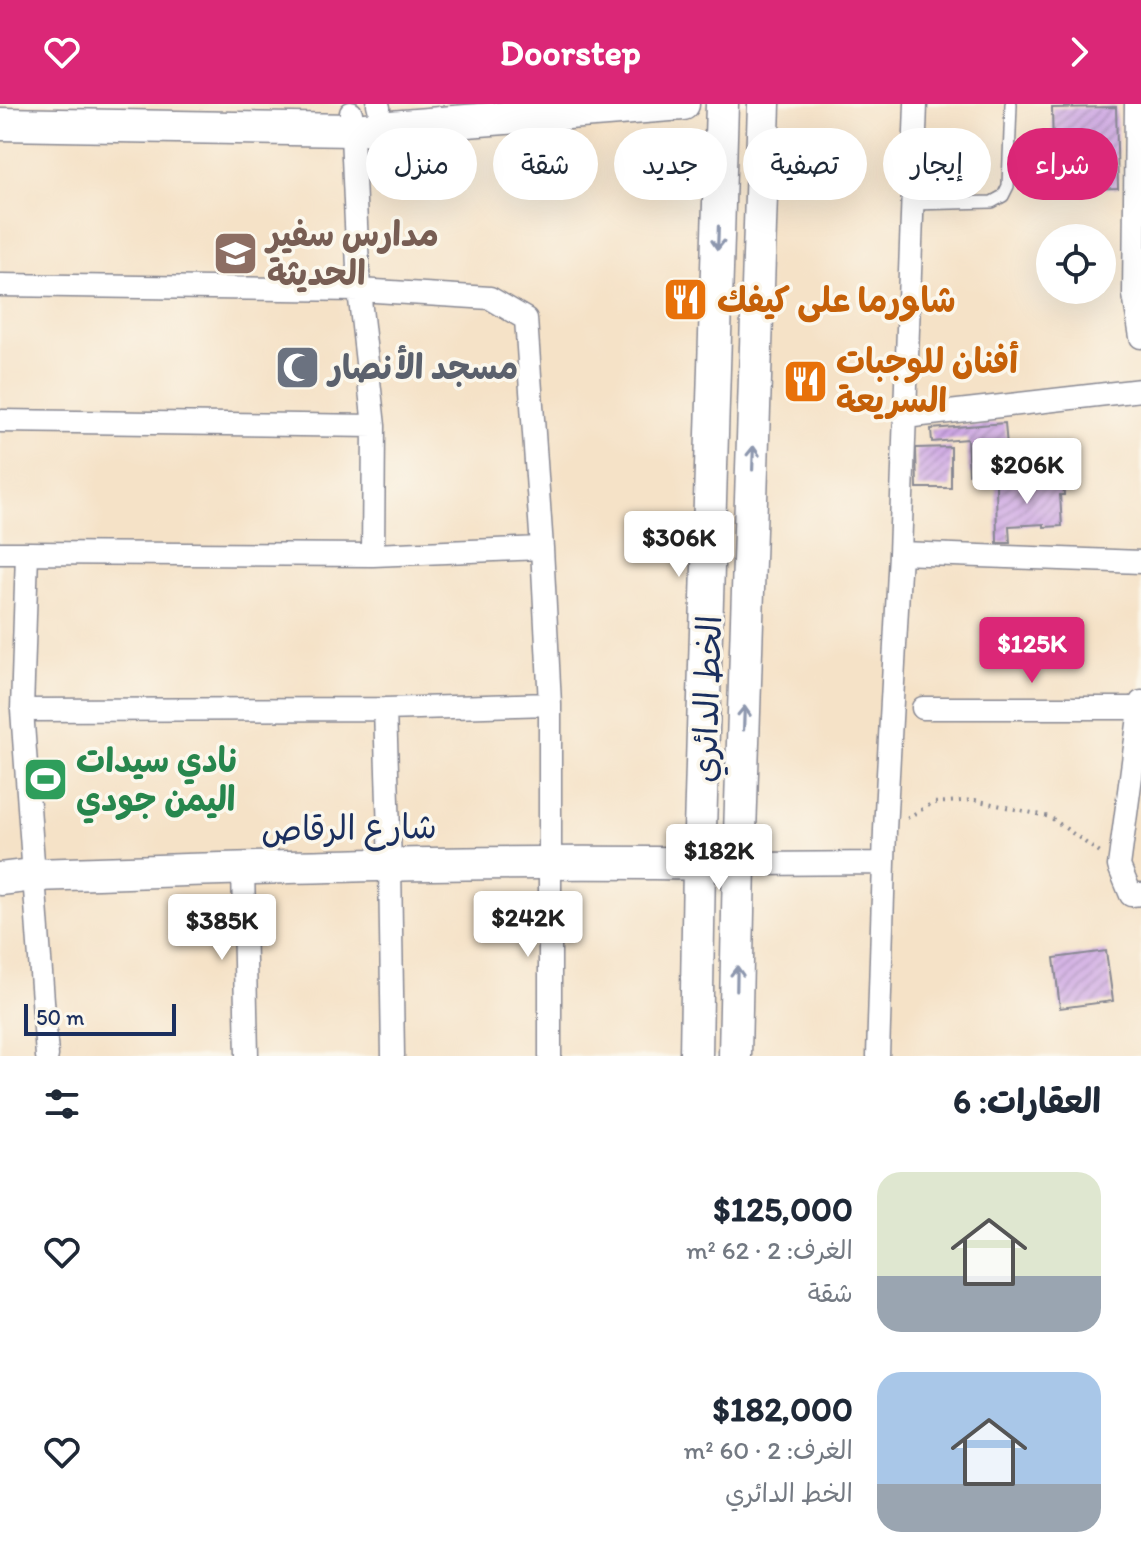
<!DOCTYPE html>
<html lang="ar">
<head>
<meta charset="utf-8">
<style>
  :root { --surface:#fff; --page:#f2f2f3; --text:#1f2937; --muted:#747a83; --accent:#db2777 }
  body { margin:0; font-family:Itim,"Playpen Sans Arabic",sans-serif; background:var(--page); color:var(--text); direction:rtl; height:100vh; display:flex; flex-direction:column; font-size:30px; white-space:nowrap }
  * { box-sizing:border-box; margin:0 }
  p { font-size:26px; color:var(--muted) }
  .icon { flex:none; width:44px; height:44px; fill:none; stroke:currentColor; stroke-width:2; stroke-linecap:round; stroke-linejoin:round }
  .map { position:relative; height:952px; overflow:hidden; direction:ltr }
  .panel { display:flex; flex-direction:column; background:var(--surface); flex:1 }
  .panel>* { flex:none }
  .banner { position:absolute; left:24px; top:24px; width:1094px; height:72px; direction:rtl; display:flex; gap:16px }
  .controls { position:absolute; left:1036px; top:120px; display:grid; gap:16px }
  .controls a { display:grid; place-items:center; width:80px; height:80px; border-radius:50%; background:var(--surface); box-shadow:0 8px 32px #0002; font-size:40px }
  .scale { position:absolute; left:24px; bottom:20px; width:152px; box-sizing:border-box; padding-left:8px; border:4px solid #1b2f5e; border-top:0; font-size:22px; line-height:28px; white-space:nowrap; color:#1b2f5e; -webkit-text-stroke:6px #fbf7ec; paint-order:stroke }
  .price { position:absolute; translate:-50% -68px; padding:0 18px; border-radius:8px; background:#fff; color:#222; font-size:26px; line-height:52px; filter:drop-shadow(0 2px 4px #0008) }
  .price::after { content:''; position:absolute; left:50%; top:48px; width:24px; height:18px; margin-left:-12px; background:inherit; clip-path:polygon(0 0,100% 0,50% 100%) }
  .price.active { background:var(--accent); color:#fff }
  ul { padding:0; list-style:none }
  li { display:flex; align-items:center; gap:24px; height:200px; padding:0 40px }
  li span { display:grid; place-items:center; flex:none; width:224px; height:160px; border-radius:24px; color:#555 }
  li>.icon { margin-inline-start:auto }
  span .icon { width:96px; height:96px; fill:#fffc; stroke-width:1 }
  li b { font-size:34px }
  h2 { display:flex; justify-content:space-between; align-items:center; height:96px; padding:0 40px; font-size:34px }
  .chip { padding:0 28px; border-radius:36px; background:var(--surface); box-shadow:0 8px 32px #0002; font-size:28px; line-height:72px }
  .chip.active { background:var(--accent); color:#fff }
  header { display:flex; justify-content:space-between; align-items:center; height:104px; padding:0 40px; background:var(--accent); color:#fff; font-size:36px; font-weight:700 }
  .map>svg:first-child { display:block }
</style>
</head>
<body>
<header><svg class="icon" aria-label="forward" viewBox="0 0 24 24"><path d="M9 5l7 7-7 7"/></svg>Doorstep<svg class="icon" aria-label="heart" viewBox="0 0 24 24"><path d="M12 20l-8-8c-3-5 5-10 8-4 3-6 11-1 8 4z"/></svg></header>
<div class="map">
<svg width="1141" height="952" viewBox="0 0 1141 952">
  <defs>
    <pattern id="building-hatch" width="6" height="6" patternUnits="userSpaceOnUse" patternTransform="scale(2)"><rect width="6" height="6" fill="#cca4e3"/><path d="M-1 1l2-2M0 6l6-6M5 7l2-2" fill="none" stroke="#a586bb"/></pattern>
  </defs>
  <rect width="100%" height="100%" fill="#fbf7ec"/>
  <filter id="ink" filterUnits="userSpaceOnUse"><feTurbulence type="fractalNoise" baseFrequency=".0125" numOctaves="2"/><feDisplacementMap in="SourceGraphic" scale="16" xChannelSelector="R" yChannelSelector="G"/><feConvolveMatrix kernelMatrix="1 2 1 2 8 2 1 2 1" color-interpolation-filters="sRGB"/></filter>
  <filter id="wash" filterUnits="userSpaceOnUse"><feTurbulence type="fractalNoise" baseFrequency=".006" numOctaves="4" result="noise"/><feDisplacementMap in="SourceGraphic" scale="32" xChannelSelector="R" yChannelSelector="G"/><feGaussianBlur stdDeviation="1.8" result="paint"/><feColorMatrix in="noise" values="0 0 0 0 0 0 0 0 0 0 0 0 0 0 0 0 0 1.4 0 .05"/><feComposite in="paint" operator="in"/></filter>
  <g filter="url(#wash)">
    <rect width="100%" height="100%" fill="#f5e2c7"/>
    <g id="blocks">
      <!-- building -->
      <path fill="url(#building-hatch)" d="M 1116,3 L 1118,84 L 1054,86 L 1052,4 Z
        M 1005,319 L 1009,366 L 969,370 L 967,335 L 932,338 L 931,325 Z
        M 951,343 L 951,384 L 917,384 L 916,344 Z
        M 1019,375 L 1029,375 L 1031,379 L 1063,377 L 1064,391 L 1060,391 L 1062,422 L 1044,423 L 1044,420 L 1009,422 L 1010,439 L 997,439 L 996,379 L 1019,379 Z
        M 1106,847 L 1113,897 L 1060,904 L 1054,854 Z"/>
    </g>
  </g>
  <g filter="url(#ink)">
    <use href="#blocks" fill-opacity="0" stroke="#888892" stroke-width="2"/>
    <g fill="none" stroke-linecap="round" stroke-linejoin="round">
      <defs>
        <path id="lane" d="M 913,100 L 992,98 L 1003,92 L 1008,82 L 1011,0"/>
        <path id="street" d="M 378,0 L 379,4
          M 1136,0 L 1134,191 L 1141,233
          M 351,9 L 359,186 L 374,322 L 373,451
          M 0,181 L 359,186 L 490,194 L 526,215 L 542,444 L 550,600 L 550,952
          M 905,313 L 1141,286
          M 0,317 L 374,322
          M 0,449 L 27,449
          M 900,449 L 1141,458
          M 1141,598 L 1119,762 L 1131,791 L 1141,790
          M 923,604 L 1140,604
          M 385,605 L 390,761 L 393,952
          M 22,606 L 385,605 L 550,600
          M 739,760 L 884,759
          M 243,764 L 247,952
          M 47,952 L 22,606 L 27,449 L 373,451 L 542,444
          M 878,952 L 885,726 L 900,449 L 916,0"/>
        <path id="secondary" d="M 0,20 L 352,26 L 683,0
          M 0,775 L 34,771 C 262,763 492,756 720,760
          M 696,952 L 699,759 L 722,0
          M 735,952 L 739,760 L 764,0"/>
      </defs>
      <!-- lane casing -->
      <use href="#lane" stroke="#888892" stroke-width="14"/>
      <!-- street casing -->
      <use href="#street" stroke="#888892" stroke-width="25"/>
      <!-- secondary casing -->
      <use href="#secondary" stroke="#888892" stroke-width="35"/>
      <!-- path -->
      <path stroke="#888892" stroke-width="4" stroke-dasharray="2 6" stroke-linecap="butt" d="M 907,714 L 933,699 L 975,696 L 1050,713 L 1100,749"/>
      <!-- lane -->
      <use href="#lane" stroke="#fff" stroke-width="11"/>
      <!-- street -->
      <use href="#street" stroke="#fff" stroke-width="22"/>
      <!-- secondary -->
      <use href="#secondary" stroke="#fff" stroke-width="32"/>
    </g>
    <!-- one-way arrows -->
    <defs><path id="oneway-shaft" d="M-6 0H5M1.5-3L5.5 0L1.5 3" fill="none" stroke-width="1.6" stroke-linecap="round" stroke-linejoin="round" transform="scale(2)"/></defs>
    <g stroke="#8d97ae">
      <use href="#oneway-shaft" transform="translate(718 134) rotate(92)"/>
      <use href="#oneway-shaft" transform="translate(753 354) rotate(-88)"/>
      <use href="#oneway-shaft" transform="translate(744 614) rotate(-88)"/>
      <use href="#oneway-shaft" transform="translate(737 874) rotate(-89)"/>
    </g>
  </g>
  <!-- icons -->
  <defs>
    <symbol id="school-square" viewBox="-11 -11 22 22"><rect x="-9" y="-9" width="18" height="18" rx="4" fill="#8d6e63" stroke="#fbf7ec"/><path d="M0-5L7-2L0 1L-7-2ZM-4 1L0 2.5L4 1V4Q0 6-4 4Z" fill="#fff"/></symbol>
    <symbol id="restaurant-square" viewBox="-11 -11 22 22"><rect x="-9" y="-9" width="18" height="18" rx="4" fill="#e8710a" stroke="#fbf7ec"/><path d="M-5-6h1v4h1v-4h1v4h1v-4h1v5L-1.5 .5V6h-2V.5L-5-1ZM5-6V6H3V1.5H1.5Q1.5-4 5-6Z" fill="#fff"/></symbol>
    <symbol id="mosque-square" viewBox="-11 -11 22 22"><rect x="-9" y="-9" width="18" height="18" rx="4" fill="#6b7280" stroke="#fbf7ec"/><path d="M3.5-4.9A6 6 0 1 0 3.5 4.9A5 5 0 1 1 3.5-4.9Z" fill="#fff"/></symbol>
    <symbol id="stadium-square" viewBox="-11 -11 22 22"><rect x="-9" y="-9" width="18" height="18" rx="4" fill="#2e9e5b" stroke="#fbf7ec"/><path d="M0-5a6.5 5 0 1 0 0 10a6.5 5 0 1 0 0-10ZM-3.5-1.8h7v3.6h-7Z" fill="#fff"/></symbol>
  </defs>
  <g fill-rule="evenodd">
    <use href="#school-square" x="210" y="124" width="51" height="51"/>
    <use href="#restaurant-square" x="660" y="170" width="51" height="51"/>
    <use href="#mosque-square" x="272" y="238" width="51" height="51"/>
    <use href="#restaurant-square" x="780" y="252" width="51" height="51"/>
    <use href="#stadium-square" x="20" y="650" width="51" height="51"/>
  </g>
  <g text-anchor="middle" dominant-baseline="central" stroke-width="7" stroke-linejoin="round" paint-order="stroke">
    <!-- education labels -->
    <g font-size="34" font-weight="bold" fill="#785e54" stroke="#fbf7ec" text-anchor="start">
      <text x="267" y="130">مدارس سفير<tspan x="267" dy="39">الحديثة</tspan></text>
    </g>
    <!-- food labels -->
    <g font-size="34" font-weight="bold" fill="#c56008" stroke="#fbf7ec" text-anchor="start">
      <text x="717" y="196">شاورما على كيفك</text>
      <text x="836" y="257">أفنان للوجبات<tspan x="836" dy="39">السريعة</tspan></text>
    </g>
    <!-- worship labels -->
    <g font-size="34" font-weight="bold" fill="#5b616d" stroke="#fbf7ec" text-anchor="start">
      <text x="329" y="263">مسجد الأنصار</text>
    </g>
    <!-- street labels -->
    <g font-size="34" fill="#1b2f5e" stroke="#fbf7ec">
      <text transform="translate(707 595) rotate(-88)">الخط الدائري</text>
      <text transform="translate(349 724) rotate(-1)">شارع الرقاص</text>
    </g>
    <!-- leisure labels -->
    <g font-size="34" font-weight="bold" fill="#27864d" stroke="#fbf7ec" text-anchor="start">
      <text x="76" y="656">نادي سيدات<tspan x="76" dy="39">اليمن جودي</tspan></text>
    </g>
  </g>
</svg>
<div class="controls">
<a><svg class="icon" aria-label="locate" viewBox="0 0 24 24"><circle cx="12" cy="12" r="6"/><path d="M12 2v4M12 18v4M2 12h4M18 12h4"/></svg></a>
</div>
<div class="scale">50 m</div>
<b class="price" style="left:1027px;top:402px">$206K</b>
<b class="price" style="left:679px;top:475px">$306K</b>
<b class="price active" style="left:1032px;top:581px">$125K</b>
<b class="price" style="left:719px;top:788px">$182K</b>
<b class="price" style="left:528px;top:855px">$242K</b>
<b class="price" style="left:222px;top:858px">$385K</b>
<div class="banner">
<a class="chip active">شراء</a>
<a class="chip">إيجار</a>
<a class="chip">تصفية</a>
<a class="chip">جديد</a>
<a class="chip">شقة</a>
<a class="chip">منزل</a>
</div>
</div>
<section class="panel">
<h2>العقارات: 6<svg class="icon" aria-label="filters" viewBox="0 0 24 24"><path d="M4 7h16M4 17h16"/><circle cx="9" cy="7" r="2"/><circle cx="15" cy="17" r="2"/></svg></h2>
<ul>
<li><span style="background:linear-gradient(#dfe7d0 65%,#9aa5b1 0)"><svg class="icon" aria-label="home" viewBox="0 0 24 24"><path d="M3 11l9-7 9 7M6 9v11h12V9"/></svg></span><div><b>$125,000</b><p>الغرف: 2 · 62 m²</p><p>شقة</p></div><svg class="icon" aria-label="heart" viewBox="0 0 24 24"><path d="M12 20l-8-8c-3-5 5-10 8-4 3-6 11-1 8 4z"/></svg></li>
<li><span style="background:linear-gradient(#a9c7e8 70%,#9aa5b1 0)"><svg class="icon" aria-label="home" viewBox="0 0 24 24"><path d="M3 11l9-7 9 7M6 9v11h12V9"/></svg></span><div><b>$182,000</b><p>الغرف: 2 · 60 m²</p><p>الخط الدائري</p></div><svg class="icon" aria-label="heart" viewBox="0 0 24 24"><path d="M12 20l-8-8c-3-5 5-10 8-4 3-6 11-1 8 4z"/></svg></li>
</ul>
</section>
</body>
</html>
